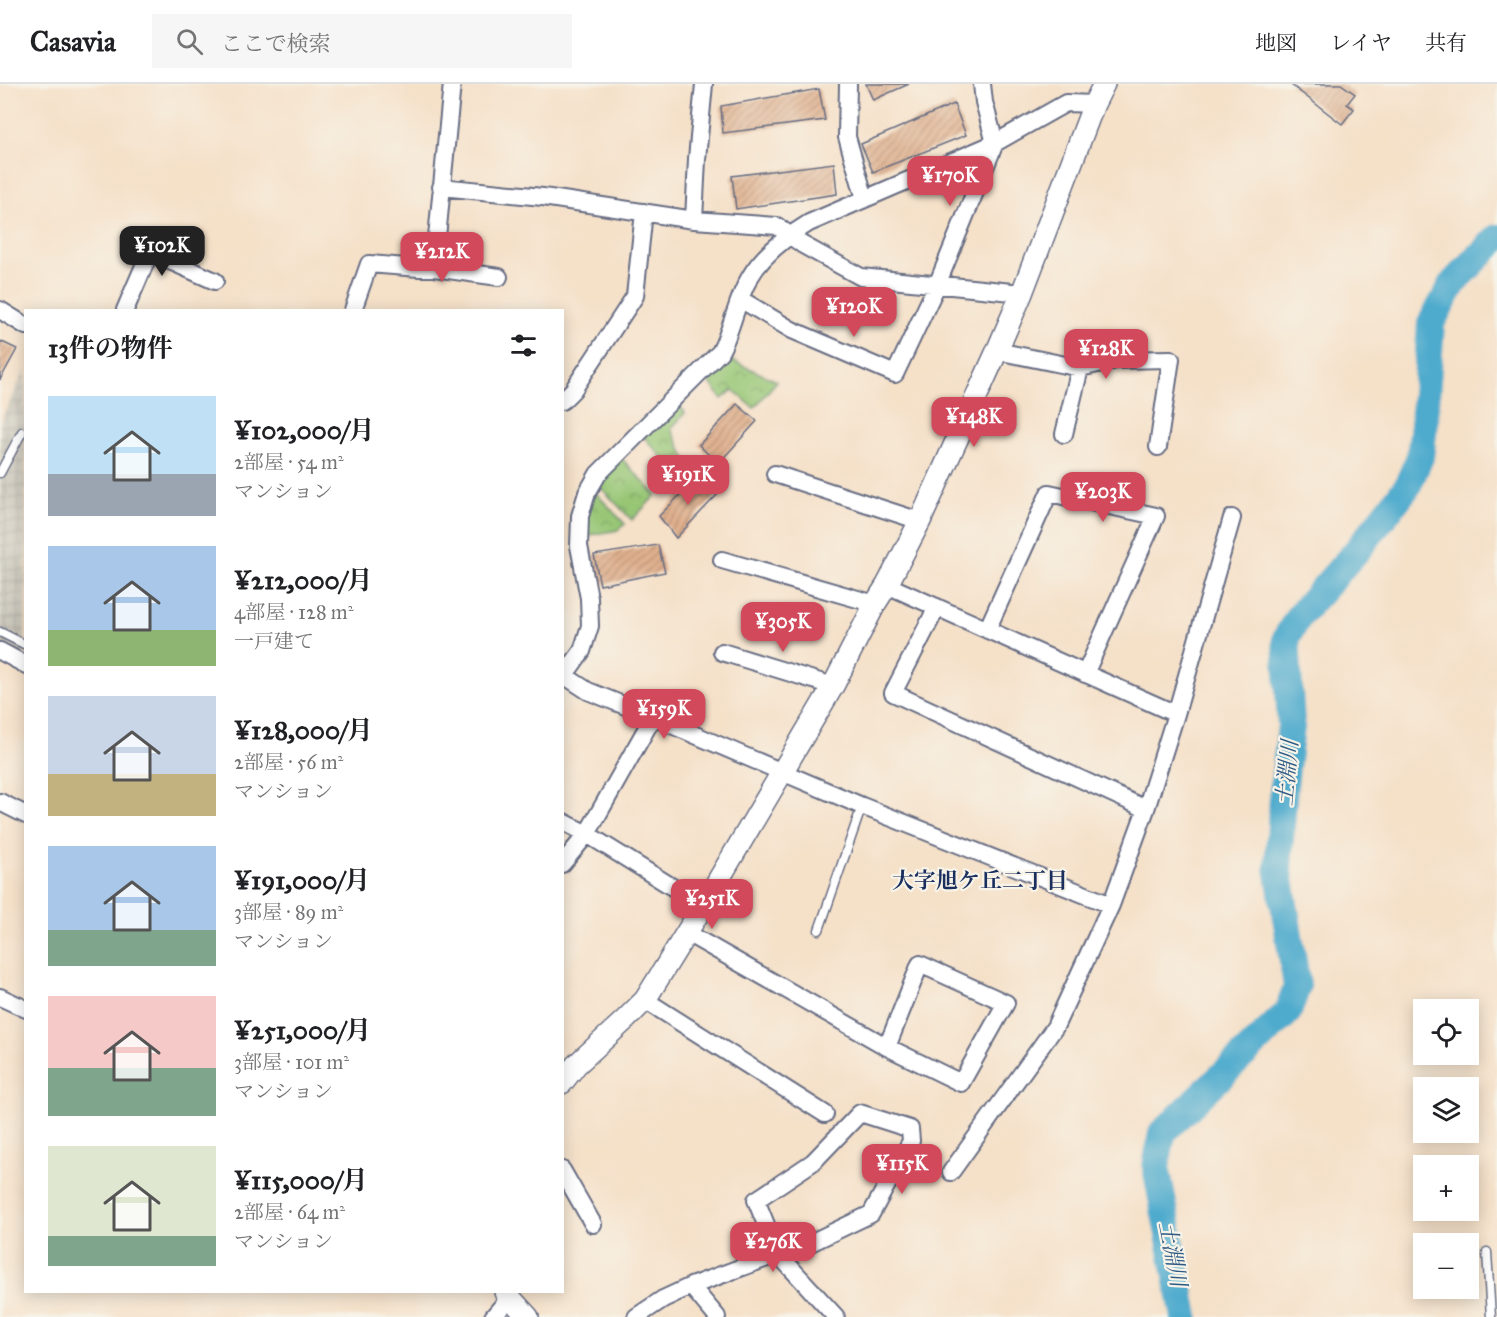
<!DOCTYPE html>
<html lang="ja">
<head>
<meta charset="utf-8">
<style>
  :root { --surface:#fff; --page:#f6f6f6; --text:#202124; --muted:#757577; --line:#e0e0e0; --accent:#d1495b }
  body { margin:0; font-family:"IM FELL Great Primer","Noto Serif JP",serif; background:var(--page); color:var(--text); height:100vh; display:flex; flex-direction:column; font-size:22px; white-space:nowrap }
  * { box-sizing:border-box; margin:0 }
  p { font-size:20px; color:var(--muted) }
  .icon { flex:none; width:33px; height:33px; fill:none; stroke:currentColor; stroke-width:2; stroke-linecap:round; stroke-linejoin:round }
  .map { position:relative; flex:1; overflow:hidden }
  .side { position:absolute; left:24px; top:225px; width:540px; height:984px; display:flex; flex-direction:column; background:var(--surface); border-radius:0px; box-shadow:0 3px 15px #0003 }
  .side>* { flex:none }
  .controls { position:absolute; left:1413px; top:915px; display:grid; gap:12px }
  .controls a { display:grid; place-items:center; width:66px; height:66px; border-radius:0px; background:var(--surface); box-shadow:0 3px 15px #0003; font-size:30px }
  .price { position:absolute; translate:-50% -51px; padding:0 14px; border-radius:12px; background:var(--accent); color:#fff; font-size:20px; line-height:39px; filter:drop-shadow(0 2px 3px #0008) }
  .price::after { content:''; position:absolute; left:50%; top:36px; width:18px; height:14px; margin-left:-9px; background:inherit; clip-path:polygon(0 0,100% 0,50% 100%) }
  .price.selected { background:#222; color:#fff }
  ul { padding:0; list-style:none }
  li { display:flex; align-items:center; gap:18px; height:150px; padding:0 24px }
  li span { display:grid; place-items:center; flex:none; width:168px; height:120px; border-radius:0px; color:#555 }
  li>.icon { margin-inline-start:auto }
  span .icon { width:72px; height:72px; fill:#fffc; stroke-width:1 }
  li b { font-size:26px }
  h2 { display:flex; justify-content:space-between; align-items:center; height:72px; padding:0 24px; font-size:26px }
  header { display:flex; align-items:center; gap:36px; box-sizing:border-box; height:84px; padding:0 30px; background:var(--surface); border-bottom:2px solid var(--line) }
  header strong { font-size:28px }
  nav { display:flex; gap:33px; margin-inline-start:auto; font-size:21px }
  .search { width:420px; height:54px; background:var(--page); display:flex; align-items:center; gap:15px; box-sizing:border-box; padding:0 21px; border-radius:0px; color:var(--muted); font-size:22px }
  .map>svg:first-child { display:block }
</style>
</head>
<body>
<header>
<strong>Casavia</strong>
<div class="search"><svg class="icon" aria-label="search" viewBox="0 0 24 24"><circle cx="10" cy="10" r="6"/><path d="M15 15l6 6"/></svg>ここで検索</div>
<nav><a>地図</a><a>レイヤ</a><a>共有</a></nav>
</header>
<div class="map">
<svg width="1497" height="1233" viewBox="0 0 1497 1233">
  <defs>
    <pattern id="industrial-grid" width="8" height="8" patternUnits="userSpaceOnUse" patternTransform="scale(1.5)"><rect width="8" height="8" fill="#c8c4b8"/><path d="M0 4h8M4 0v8" fill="none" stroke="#aba9a1"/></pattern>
    <pattern id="park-crowns" width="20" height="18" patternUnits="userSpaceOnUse" patternTransform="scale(1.5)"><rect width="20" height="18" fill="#97c675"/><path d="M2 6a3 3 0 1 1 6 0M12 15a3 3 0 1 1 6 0" fill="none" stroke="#7aa163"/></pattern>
    <pattern id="building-hatch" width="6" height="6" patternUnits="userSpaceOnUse" patternTransform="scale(1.5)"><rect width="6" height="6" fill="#e0b18e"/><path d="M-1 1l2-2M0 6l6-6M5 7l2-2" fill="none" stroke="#b59077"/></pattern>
  </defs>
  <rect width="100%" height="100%" fill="#f7f3e8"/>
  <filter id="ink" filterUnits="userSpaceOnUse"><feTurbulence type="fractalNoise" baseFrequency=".0167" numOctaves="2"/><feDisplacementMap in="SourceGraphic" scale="12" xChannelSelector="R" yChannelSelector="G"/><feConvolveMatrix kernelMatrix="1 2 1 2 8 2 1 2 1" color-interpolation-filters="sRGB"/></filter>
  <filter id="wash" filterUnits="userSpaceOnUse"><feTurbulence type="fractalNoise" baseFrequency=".008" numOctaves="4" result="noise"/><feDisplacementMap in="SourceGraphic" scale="24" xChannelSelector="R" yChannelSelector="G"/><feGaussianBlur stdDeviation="1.35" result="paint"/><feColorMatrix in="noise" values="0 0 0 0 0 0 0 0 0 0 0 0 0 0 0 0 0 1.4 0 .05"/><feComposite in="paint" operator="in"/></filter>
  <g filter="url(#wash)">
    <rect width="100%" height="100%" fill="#f5e0c8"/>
    <!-- industrial -->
    <path fill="url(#industrial-grid)" d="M 25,286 L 25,575 L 0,562 L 0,339 Z"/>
    <!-- park -->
    <path fill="url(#park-crowns)" stroke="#597a6a" stroke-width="1.5" d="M 724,273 L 777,297 L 754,324 L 733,306 L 722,315 L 705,292 Z
      M 675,316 L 685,329 L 671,345 L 687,377 L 675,387 L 642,351 Z
      M 620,373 L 656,411 L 632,436 L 598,401 Z
      M 594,407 L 625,440 L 618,446 L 585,452 L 587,430 Z"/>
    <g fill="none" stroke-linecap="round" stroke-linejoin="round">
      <!-- river -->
      <path stroke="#4fabcd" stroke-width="28" d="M 1185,1233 L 1156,1083 L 1162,1049 L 1288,928 L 1297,902 L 1278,783 L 1284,701 L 1291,642 L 1286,554 L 1299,532 L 1359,464 L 1407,403 L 1420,373 L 1424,341 L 1431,239 L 1454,198 L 1497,154"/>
    </g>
    <g id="blocks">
      <!-- building -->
      <path fill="url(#building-hatch)" d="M 866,0 L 909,0 L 873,16 Z
        M 1290,0 L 1341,0 L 1355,10 L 1347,20 L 1354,25 L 1342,40 Z
        M 819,5 L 825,36 L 723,49 L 721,22 Z
        M 954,20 L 966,51 L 873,88 L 861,60 Z
        M 834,79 L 837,110 L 736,125 L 732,92 Z
        M 0,257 L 17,265 L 0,296 Z
        M 737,320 L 757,337 L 718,380 L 699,361 Z
        M 699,392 L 718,410 L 676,454 L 659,432 Z
        M 658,461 L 665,488 L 600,501 L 594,471 Z"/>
    </g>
  </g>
  <g filter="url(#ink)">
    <use href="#blocks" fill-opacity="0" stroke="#676d83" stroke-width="1.5"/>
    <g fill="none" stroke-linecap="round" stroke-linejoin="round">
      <defs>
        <path id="service" d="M 0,389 L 22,348
          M 0,548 L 26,561
          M 819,846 L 862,722
          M 1487,1168 L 1491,1233"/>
        <path id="minor" d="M 848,0 L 847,53 L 865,115
          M 441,103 L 543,113 L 694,136 L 777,142 L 803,161 L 861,193 L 1022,209
          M 694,136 L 697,75 L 704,0
          M 434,184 L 499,193
          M 740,215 L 792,246 L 895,290 L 937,201 L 995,59 L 984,18 L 982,0
          M 0,226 L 26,242
          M 125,226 L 150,168 L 215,197
          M 353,226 L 369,180 L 419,184 L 434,184 L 452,0
          M 997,267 L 1080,284 L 1116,276 L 1171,275 L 1158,363
          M 562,317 L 573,306 L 635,212 L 644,128
          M 1064,350 L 1080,284
          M 775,390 L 920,437
          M 722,476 L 875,520
          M 887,501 L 1176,630
          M 937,523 L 893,609 L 1146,725
          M 987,546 L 1049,409 L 1156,432 L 1085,590
          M 0,567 L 26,581
          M 722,568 L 833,602
          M 562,590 L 588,607 L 653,633 L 862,722 L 1111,821 L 1146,725 L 1176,630 L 1232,434
          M 564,592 L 582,567 L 590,542 L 589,514 L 579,462 L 580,432 L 587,409 L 598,390 L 720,268 C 733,244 736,216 750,193 C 763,170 786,153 809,139 L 995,59 L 1066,19 L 1094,20
          M 0,718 L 26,731
          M 562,737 L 587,750 L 703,822
          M 562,780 L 587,750 L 653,633
          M 687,849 L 887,963 L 961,999 L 1006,919 L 920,880 L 887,963
          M 0,913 L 26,925
          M 645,916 L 825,1030
          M 562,1086 L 593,1140
          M 951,1088 L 1055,943 L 1111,821
          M 691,1202 L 717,1233
          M 493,1233 L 510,1213
          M 636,1233 L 663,1215 L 691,1202 L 778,1170 L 802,1163 L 871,1130 L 911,1057 L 910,1045 L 860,1029 L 813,1078 L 756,1116 L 778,1170 L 836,1233"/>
        <path id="tertiary" d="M 562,999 L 576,981 L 625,936 L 645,916 L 703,822 L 833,602 L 875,520 L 887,501 L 920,437 L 997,267 L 1022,209 L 1094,20 L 1104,0
          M 505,1208 L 528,1233"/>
      </defs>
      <!-- service casing -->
      <use href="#service" stroke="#676d83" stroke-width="11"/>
      <!-- minor casing -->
      <use href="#minor" stroke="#676d83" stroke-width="20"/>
      <!-- tertiary casing -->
      <use href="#tertiary" stroke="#676d83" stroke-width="24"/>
      <!-- service -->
      <use href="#service" stroke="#fff" stroke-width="8"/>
      <!-- minor -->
      <use href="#minor" stroke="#fff" stroke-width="16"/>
      <!-- tertiary -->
      <use href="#tertiary" stroke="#fff" stroke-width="21"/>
    </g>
  </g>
  <g text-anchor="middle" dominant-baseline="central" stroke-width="4.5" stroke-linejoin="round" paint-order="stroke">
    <!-- water labels -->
    <g font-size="22" font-style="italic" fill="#2d5a85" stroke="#f7f3e8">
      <text transform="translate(1287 689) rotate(-85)">土淵川</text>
      <text transform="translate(1173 1170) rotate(79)">土淵川</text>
    </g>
    <!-- neighbourhood labels -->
    <g font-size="22" font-weight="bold" fill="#1b2f5e" stroke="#f7f3e8">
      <text x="980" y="796">大字旭ケ丘二丁目</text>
    </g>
  </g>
</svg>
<div class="controls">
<a><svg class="icon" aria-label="locate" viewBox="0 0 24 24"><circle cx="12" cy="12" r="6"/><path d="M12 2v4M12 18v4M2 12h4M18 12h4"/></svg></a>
<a><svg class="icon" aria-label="layers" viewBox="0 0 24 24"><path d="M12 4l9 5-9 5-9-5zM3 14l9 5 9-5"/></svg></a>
<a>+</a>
<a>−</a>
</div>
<b class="price" style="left:950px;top:123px">¥170K</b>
<b class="price selected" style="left:162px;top:193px">¥102K</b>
<b class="price" style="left:442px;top:199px">¥212K</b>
<b class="price" style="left:854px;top:254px">¥120K</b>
<b class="price" style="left:1106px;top:296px">¥128K</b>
<b class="price" style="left:974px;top:364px">¥148K</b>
<b class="price" style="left:688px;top:422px">¥191K</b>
<b class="price" style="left:1103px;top:439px">¥203K</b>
<b class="price" style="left:783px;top:569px">¥305K</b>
<b class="price" style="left:664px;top:656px">¥159K</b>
<b class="price" style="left:712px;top:846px">¥251K</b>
<b class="price" style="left:902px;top:1111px">¥115K</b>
<b class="price" style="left:773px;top:1189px">¥276K</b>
<section class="side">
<h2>13件の物件<svg class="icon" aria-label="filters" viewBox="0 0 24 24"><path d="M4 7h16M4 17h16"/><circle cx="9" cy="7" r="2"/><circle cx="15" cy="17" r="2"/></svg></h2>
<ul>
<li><span style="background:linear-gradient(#bfe0f5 65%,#9aa5b1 0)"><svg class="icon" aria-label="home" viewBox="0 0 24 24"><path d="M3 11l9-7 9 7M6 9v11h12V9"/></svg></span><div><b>¥102,000/月</b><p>2部屋 · 54 m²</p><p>マンション</p></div></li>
<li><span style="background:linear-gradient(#a9c7e8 70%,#8fb573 0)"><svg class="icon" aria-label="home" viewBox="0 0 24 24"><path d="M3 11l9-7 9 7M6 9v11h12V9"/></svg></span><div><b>¥212,000/月</b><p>4部屋 · 128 m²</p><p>一戸建て</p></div></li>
<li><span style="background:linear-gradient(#c9d6e8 65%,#c2b280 0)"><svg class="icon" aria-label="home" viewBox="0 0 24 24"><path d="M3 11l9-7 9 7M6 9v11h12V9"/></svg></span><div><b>¥128,000/月</b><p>2部屋 · 56 m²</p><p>マンション</p></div></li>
<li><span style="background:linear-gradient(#a9c7e8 70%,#7fa58c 0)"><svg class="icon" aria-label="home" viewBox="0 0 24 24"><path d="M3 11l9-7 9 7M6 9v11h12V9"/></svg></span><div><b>¥191,000/月</b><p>3部屋 · 89 m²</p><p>マンション</p></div></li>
<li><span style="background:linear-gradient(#f6c9c9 60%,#7fa58c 0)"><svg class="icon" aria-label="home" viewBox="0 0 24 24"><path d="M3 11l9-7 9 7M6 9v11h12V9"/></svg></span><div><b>¥251,000/月</b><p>3部屋 · 101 m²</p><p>マンション</p></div></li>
<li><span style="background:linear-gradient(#dfe7d0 75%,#7fa58c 0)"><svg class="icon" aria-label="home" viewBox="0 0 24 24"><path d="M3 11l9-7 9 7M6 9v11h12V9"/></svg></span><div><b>¥115,000/月</b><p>2部屋 · 64 m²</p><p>マンション</p></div></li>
</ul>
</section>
</div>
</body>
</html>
